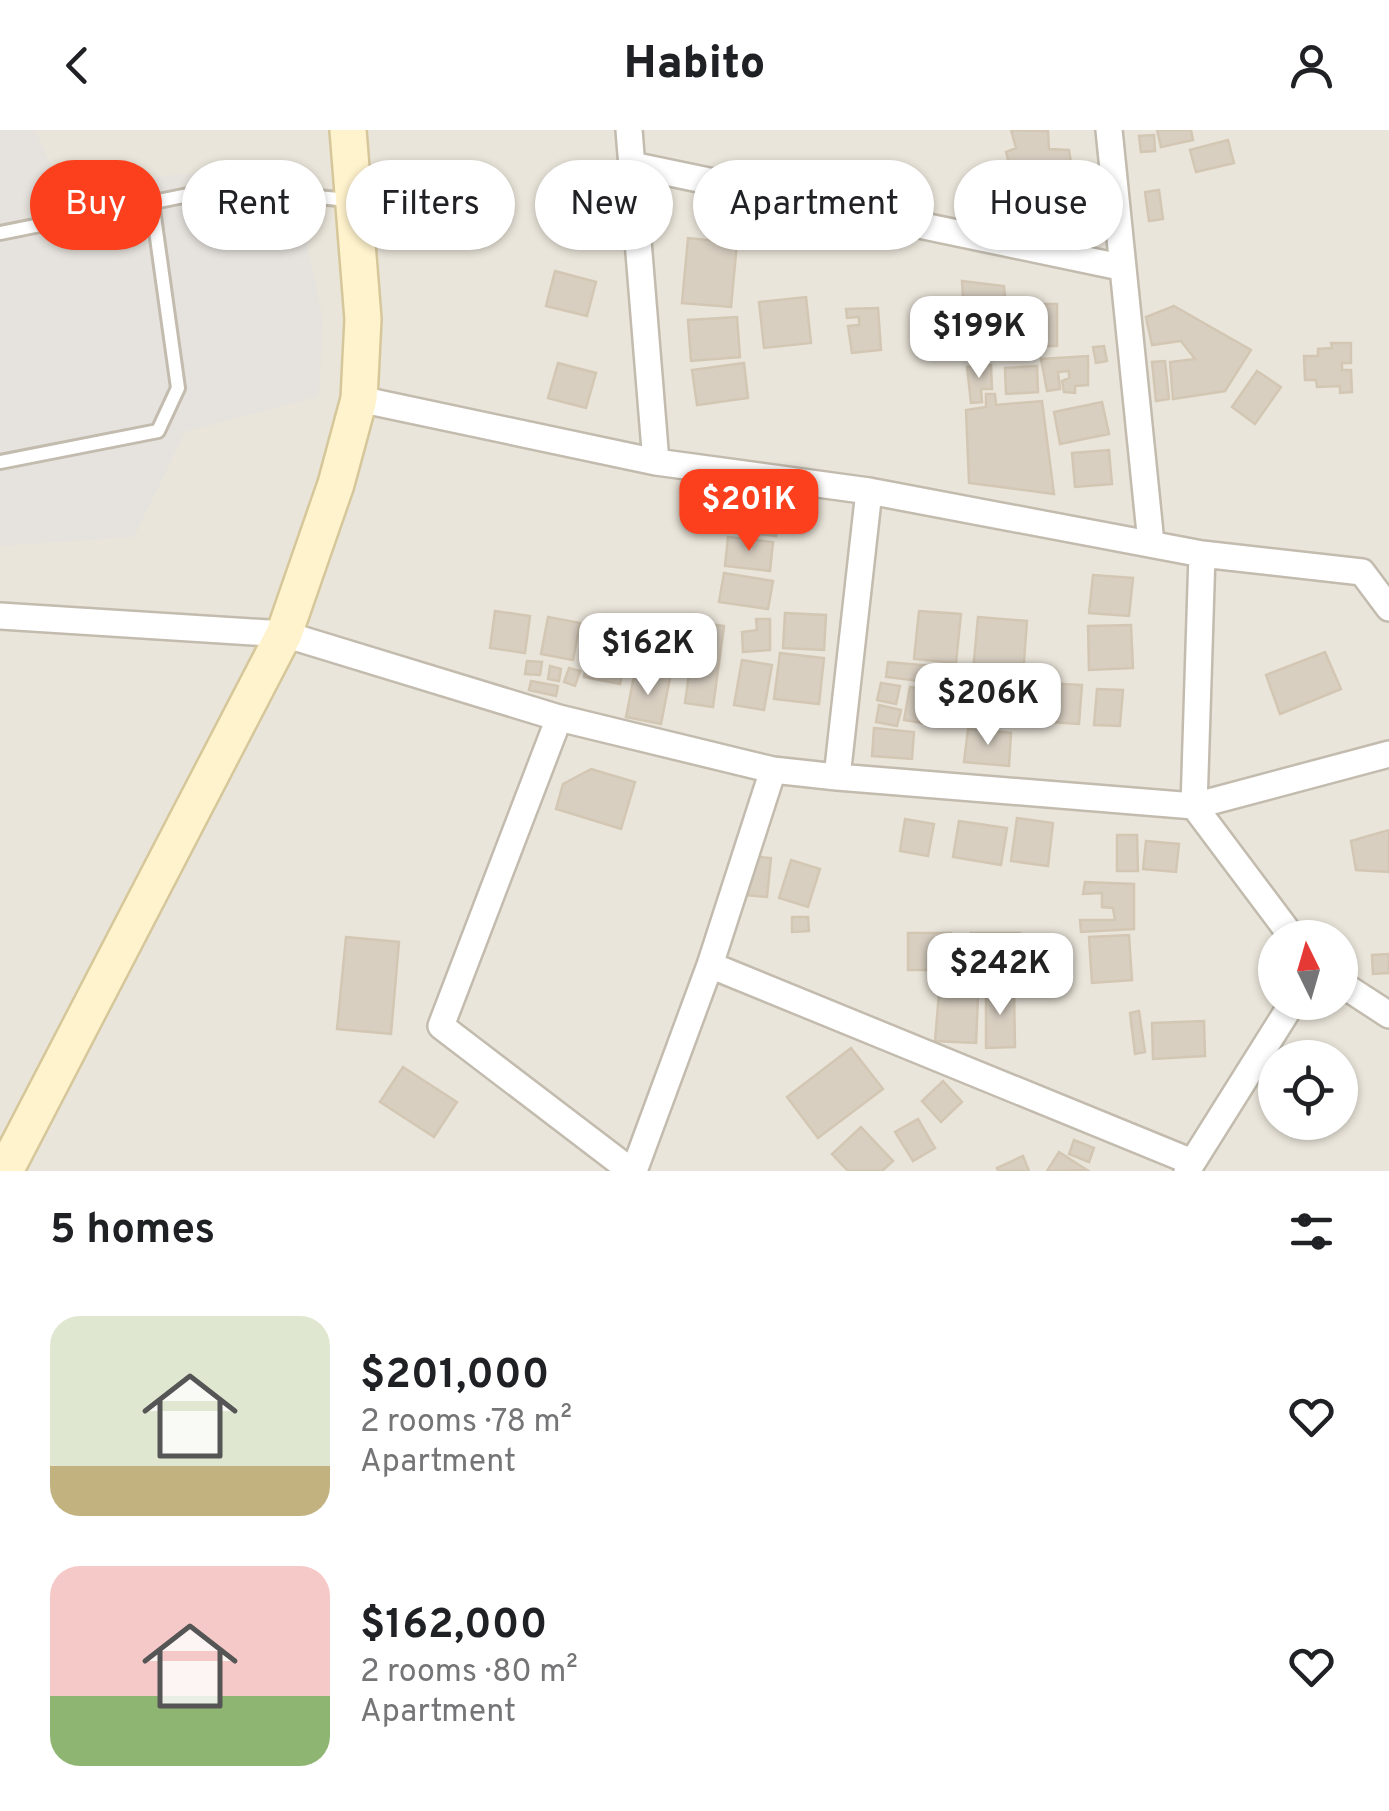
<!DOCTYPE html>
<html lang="en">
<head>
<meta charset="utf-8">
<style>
  :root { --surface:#fff; --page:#f2f2f2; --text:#202124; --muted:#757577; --accent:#fc3f1d }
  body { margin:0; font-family:Overpass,sans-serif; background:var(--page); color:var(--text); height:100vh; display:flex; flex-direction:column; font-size:38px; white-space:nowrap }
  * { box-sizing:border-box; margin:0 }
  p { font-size:32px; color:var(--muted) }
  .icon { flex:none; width:55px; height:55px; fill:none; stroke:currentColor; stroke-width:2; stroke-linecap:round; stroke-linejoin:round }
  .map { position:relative; height:1041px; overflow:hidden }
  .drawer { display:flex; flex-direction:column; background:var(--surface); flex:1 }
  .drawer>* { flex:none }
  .hud { position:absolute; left:30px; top:30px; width:1330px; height:90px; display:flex; gap:20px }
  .needle { width:65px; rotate:355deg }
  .tools { position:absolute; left:1258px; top:790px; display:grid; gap:20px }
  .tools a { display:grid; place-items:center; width:100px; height:100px; border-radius:50%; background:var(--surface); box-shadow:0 2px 8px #0004; font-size:50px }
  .price { position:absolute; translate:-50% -85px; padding:0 22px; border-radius:20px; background:#fff; color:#222; font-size:32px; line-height:65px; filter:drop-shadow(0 2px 5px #0008) }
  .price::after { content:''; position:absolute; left:50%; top:60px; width:30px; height:22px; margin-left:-15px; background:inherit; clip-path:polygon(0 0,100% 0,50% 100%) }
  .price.current { background:var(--accent); color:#fff }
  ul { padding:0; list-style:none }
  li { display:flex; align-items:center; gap:30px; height:250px; padding:0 50px }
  li span { display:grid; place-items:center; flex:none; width:280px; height:200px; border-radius:30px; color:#555 }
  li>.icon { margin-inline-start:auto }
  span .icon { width:120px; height:120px; fill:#fffc; stroke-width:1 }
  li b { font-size:42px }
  h2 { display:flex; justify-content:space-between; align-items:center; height:120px; padding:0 50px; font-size:42px }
  .chip { padding:0 35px; border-radius:45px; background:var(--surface); box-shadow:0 2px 8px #0004; font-size:35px; line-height:90px }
  .chip.current { background:var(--accent); color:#fff }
  header { display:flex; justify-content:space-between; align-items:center; height:130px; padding:0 50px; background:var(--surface); font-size:45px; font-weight:800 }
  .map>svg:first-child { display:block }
</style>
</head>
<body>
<header><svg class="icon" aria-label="back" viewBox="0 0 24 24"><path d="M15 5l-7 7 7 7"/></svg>Habito<svg class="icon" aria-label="person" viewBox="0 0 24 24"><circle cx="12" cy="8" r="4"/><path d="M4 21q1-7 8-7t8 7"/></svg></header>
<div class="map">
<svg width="1389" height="1041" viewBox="0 0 1389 1041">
  <rect width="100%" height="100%" fill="#f6f3ec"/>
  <!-- residential -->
  <path fill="#eae5da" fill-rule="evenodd" d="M 0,0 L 1389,0 L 1389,1041 L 0,1041 ZM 1275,808 L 1340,808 L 1340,872 L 1275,872 ZM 1275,928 L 1340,928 L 1340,992 L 1275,992 Z"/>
  <!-- industrial -->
  <path fill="#e6e2dd" d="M 0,0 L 35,0 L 60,55 L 291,35 L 323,190 L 319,266 L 185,302 L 134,407 L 0,416 Z"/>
  <!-- building -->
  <path fill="#d8cfc1" stroke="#d3c7b4" stroke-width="2.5" d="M 1011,0 L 1048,1 L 1049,19 L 1069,20 L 1071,33 L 1013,48 L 1006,22 L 1016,18 Z
    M 1157,0 L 1191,0 L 1193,10 L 1161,17 Z
    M 1154,5 L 1155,21 L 1141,22 L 1139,6 Z
    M 1228,10 L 1234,33 L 1196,42 L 1190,20 Z
    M 1079,37 L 1083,74 L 1019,80 L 1017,51 Z
    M 1159,60 L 1163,89 L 1149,91 L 1145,62 Z
    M 688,108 L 737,113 L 731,177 L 682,173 Z
    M 555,141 L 596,152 L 587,186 L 546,176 Z
    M 962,151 L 1004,156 L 1005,167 L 989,168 L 988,215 L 966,219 Z
    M 806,167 L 811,213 L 764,218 L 759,172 Z
    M 1022,174 L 1057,174 L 1057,216 L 1022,216 Z
    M 1174,176 L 1251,220 L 1225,261 L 1173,269 L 1170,232 L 1195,229 L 1181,211 L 1152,215 L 1146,187 Z
    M 878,178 L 881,220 L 852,223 L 848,196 L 859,195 L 859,187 L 847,188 L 846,179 Z
    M 737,187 L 740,227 L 691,231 L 688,190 Z
    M 1331,213 L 1351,213 L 1351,233 L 1342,233 L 1342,240 L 1351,240 L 1352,262 L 1340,263 L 1340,256 L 1317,257 L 1316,250 L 1305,250 L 1304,226 L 1318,226 L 1318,219 L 1332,218 Z
    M 1104,216 L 1107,231 L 1096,233 L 1093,217 Z
    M 1088,226 L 1088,255 L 1075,256 L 1075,263 L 1064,262 L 1062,251 L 1069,248 L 1069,241 L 1058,242 L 1060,259 L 1047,261 L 1041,229 Z
    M 1165,231 L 1169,269 L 1156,271 L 1152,232 Z
    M 558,233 L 596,243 L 586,278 L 548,268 Z
    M 744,233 L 748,268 L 697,275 L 692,240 Z
    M 991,235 L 992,259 L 981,259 L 982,272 L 971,273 L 967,237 Z
    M 1037,236 L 1038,262 L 1006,264 L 1005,238 Z
    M 1257,241 L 1281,257 L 1255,294 L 1232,277 Z
    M 986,264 L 995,264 L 996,275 L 1042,271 L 1054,364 L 969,353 L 966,280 L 986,277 Z
    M 1102,272 L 1109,304 L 1060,314 L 1054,282 Z
    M 1109,320 L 1112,354 L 1075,357 L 1072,323 Z
    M 733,377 L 779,384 L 776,406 L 730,400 Z
    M 728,407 L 773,412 L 770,441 L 725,436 Z
    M 724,443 L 773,451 L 768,479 L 719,472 Z
    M 1093,445 L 1133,448 L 1129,486 L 1089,483 Z
    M 495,481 L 530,486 L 525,523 L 490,518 Z
    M 919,481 L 961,484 L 956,533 L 914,529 Z
    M 785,483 L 826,485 L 824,520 L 783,518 Z
    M 548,487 L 580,493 L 573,530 L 541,524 Z
    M 978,487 L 1027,491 L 1023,545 L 973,541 Z
    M 756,489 L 770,489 L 770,520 L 743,522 L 742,502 L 757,500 Z
    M 600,491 L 636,497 L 630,533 L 594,528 Z
    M 696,492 L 724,496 L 713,577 L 685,573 Z
    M 1131,495 L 1133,538 L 1089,540 L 1088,496 Z
    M 649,497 L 678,501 L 672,539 L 644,534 Z
    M 1325,522 L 1341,559 L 1280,584 L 1266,545 Z
    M 780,523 L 824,528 L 819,574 L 774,569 Z
    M 742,530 L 772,535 L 764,580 L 734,575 Z
    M 527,531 L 542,532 L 540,545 L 525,544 Z
    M 587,531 L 623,538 L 620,554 L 584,547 Z
    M 888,532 L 931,536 L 929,552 L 886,547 Z
    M 550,536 L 561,539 L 559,551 L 548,549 Z
    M 569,538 L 580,541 L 575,556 L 564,552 Z
    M 635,541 L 670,548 L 661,594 L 626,587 Z
    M 937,541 L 968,545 L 965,564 L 934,560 Z
    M 531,551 L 558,556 L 556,566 L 529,560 Z
    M 881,553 L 900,556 L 896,574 L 877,570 Z
    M 1038,553 L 1082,555 L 1079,594 L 1036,591 Z
    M 979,554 L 1015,556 L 1013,596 L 978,594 Z
    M 910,557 L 928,560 L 922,593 L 904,590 Z
    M 1097,559 L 1123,560 L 1120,596 L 1094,595 Z
    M 970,570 L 971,583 L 936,586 L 935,573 Z
    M 879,575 L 901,580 L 897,596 L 876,592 Z
    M 874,598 L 914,602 L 912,629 L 872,626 Z
    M 968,599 L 1011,603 L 1009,636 L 964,632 Z
    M 591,639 L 635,652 L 621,699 L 556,679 L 563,654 Z
    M 1017,688 L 1053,693 L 1048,736 L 1011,731 Z
    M 905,689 L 934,694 L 928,726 L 900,721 Z
    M 959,691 L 1007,698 L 1001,735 L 953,727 Z
    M 1389,700 L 1389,742 L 1356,740 L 1351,711 Z
    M 1117,705 L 1137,705 L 1138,741 L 1117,741 Z
    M 1146,711 L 1179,714 L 1176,742 L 1143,739 Z
    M 750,726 L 771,728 L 767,767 L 746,765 Z
    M 791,730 L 820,739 L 808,777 L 779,768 Z
    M 1085,752 L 1134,754 L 1134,799 L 1081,802 L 1080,790 L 1115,790 L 1113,778 L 1102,777 L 1102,763 L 1083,764 Z
    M 792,787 L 808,787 L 809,801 L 792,802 Z
    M 908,803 L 951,803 L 950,840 L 908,840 Z
    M 971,803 L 1020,803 L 1021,849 L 971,850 Z
    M 1129,805 L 1132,850 L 1092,853 L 1089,807 Z
    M 346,807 L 399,812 L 391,904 L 337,899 Z
    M 1389,824 L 1389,843 L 1373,844 L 1372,825 Z
    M 986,859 L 1014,859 L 1015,917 L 986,918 Z
    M 939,863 L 978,866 L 976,913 L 935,911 Z
    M 1139,881 L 1145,922 L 1135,924 L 1130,883 Z
    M 1204,891 L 1205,926 L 1153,929 L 1152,893 Z
    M 851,918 L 883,959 L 818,1008 L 787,967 Z
    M 403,937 L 457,972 L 434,1007 L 380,972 Z
    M 943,951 L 962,972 L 941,992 L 922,971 Z
    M 918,989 L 935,1018 L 913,1031 L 895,1002 Z
    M 861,997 L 893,1031 L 882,1041 L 848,1041 L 832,1024 Z
    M 1074,1010 L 1094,1018 L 1089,1032 L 1069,1024 Z
    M 1059,1022 L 1087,1040 L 1047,1041 Z
    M 1023,1026 L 1029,1041 L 998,1041 L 997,1038 Z"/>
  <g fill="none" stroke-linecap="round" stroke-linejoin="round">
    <defs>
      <path id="lane" d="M 0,103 L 223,58 L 349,70
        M 0,332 L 158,301 L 178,258 L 152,72"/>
      <path id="street" d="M 629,0 L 656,332
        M 1109,0 L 1151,413
        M 632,35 L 1120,137
        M 359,269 L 656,332 L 869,361 L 1202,424 L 1362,442 L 1389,478
        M 1202,424 L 1194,676 L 1293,808
        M 0,486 L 284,504 L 559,588 L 773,640 L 837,647 L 1194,676 L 1389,624
        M 559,588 L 441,896 L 631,1041
        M 837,647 L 869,361
        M 710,835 L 773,640
        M 1340,853 L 1389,885
        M 634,1041 L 710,835 L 1192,1032
        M 1187,1041 L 1293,872"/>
      <path id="secondary" d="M 5,1041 L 284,504 L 336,354 L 359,269 L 363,189 L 348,0"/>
    </defs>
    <!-- lane casing -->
    <use href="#lane" stroke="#c2bbae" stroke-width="18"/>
    <!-- street casing -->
    <use href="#street" stroke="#c2bbae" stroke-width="30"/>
    <!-- secondary casing -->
    <use href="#secondary" stroke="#d6c79b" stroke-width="40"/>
    <!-- lane -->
    <use href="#lane" stroke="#fff" stroke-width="12"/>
    <!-- street -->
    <use href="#street" stroke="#fff" stroke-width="25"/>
    <!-- secondary -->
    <use href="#secondary" stroke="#fff3cd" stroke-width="35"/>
  </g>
</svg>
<div class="tools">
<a><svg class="needle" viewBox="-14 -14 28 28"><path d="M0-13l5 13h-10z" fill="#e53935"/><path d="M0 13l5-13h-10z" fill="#757577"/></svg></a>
<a><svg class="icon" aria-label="locate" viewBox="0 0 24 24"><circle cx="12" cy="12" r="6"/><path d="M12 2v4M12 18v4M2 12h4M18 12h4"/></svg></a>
</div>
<b class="price" style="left:979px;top:251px">$199K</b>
<b class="price current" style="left:749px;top:424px">$201K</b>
<b class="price" style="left:648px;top:568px">$162K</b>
<b class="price" style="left:988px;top:618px">$206K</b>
<b class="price" style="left:1000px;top:888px">$242K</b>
<div class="hud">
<a class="chip current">Buy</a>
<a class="chip">Rent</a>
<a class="chip">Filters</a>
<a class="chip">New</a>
<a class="chip">Apartment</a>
<a class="chip">House</a>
</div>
</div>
<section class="drawer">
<h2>5 homes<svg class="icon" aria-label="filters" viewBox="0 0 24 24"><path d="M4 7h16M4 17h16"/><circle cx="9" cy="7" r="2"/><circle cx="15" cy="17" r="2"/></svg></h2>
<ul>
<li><span style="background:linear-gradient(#dfe7d0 75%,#c2b280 0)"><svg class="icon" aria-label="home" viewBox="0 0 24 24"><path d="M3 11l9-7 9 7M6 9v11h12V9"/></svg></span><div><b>$201,000</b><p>2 rooms · 78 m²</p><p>Apartment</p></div><svg class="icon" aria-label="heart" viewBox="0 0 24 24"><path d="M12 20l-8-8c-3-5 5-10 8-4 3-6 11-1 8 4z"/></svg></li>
<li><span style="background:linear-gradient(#f6c9c9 65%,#8fb573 0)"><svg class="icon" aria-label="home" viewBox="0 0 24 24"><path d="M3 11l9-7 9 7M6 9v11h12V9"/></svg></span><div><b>$162,000</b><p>2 rooms · 80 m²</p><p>Apartment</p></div><svg class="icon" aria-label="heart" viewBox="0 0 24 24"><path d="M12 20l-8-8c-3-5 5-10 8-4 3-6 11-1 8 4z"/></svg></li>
</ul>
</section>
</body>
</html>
